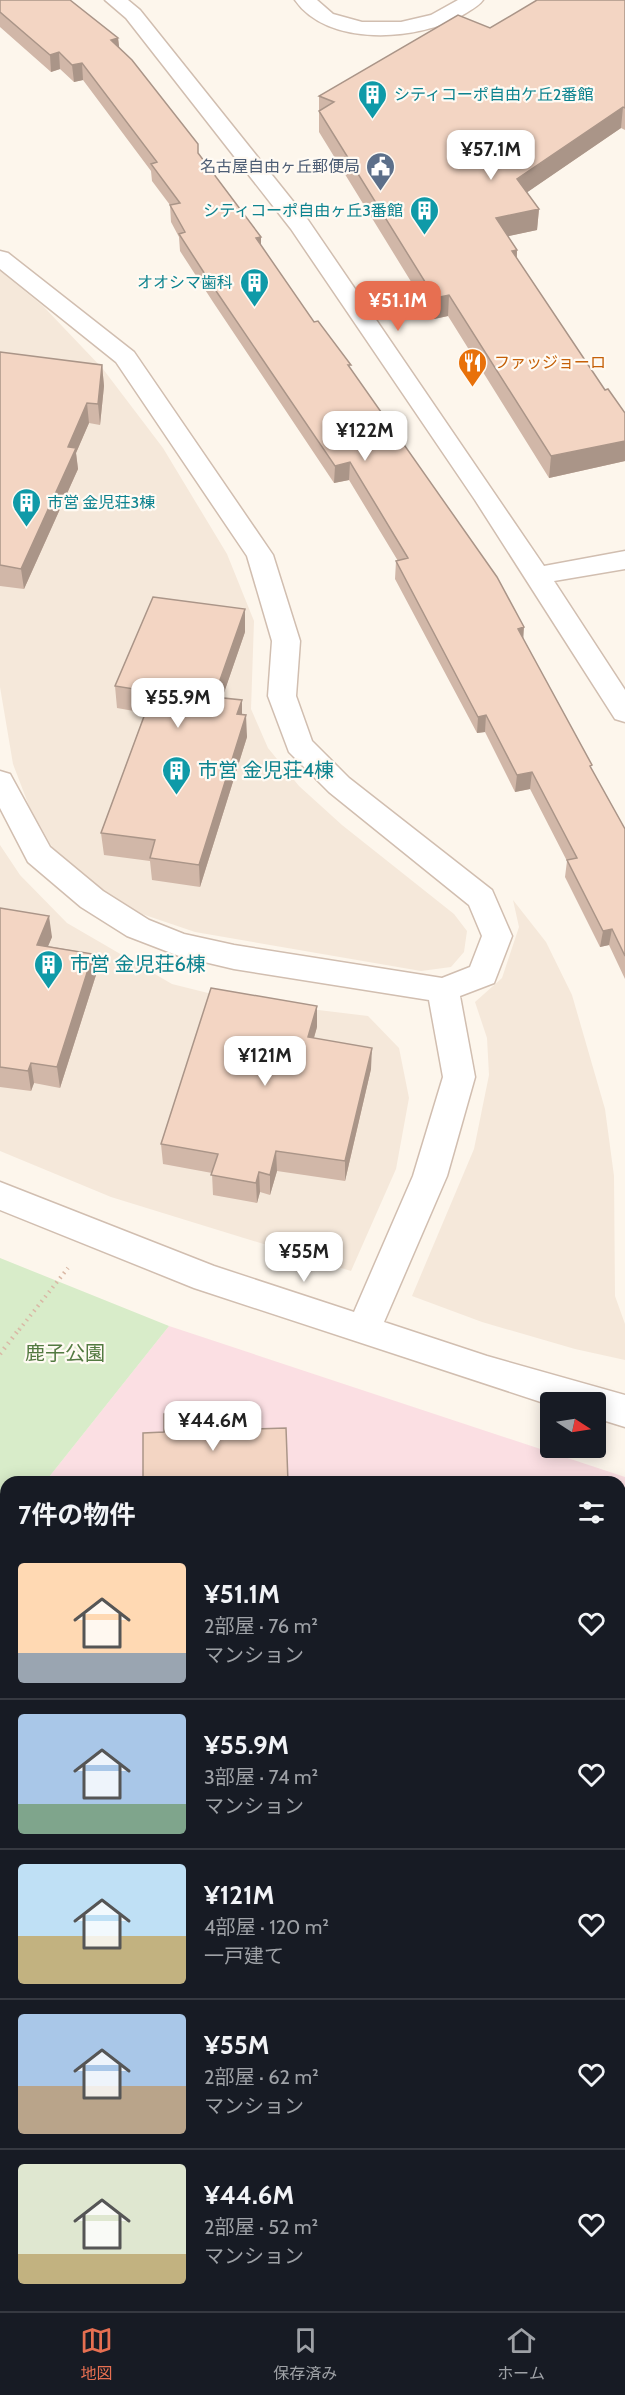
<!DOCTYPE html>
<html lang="ja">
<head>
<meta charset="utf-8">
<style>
  :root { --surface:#171b24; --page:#20242c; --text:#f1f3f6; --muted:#9ea1a6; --line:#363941; --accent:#e76f51 }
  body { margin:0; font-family:Cabin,"Noto Sans JP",sans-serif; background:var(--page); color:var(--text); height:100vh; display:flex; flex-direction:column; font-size:22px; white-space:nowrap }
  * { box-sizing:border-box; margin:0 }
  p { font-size:20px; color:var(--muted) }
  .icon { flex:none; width:33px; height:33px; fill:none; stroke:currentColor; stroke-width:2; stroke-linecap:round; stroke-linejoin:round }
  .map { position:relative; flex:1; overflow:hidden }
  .sheet { position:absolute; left:0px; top:1476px; width:626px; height:836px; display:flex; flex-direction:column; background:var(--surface); border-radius:18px 18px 0 0; box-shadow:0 3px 15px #0003 }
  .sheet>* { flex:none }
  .needle { width:39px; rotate:102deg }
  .fabs { position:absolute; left:540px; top:1392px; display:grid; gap:12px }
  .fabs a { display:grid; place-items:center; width:66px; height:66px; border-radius:6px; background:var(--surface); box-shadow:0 3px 15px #0003; font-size:30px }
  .price { position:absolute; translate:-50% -51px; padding:0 14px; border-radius:12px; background:#fff; color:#222; font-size:20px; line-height:39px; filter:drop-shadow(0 2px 3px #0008) }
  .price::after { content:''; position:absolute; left:50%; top:36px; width:18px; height:14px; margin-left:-9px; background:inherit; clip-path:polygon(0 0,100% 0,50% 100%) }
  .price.current { background:var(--accent); color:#fff }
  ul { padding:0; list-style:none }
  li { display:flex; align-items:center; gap:18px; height:150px; padding:0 18px }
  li+li { border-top:2px solid var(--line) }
  li span { display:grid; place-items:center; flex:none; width:168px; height:120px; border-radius:6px; color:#555 }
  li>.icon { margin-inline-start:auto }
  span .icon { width:72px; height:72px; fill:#fffc; stroke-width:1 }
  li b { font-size:26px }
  h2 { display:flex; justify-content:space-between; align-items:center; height:72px; padding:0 18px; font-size:26px }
  .dock { display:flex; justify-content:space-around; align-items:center; height:84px; border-top:2px solid var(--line); background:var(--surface); font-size:16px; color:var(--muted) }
  .dock a { display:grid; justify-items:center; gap:3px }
  .dock .current { color:var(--accent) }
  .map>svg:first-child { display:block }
</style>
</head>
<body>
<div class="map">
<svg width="625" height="2311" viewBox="0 0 625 2311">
  <rect width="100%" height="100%" fill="#fdf6ec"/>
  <!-- residential -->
  <path fill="#f5e8da" d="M 0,271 L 43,306 L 103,369 L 163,448 L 227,554 L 254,621 L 251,709 L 268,748 L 299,786 L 342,825 L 454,914 L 467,931 L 464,952 L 451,967 L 421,971 L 195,932 L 139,913 L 98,887 L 52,847 L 29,806 L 13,764 L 0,687 Z
    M 0,845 L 20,875 L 67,923 L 172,984 L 236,1000 L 368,1016 L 399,1048 L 409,1098 L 396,1169 L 351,1271 L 111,1197 L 0,1151 Z
    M 513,900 L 546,942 L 572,995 L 605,1109 L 614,1176 L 615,1296 L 625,1324 L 625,1360 L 575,1349 L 482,1322 L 412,1296 L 474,1149 L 489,1075 L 487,1038 L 475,1002 L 502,978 L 519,927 Z"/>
  <!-- medical -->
  <path fill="#fbdfe3" d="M 169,1326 L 625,1477 L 625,2311 L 0,2311 L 0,1540 L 6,1532 L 6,2306 L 620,2306 L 620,1482 L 45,1482 Z"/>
  <!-- green -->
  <path fill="#d8ecc9" d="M 0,1258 L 169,1326 L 45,1482 L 6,1482 L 6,1532 L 0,1540 Z"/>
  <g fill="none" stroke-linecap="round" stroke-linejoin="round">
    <defs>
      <path id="minor" d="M 105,0 L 128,0 L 140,10 L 308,220 L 544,566 L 625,551 L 625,569 L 554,581 L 625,690 L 625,722 L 615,719 L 475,500 L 291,229 L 126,18 Z
        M 295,0 L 317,0 L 333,14 L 362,22 L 401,22 L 431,15 L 458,0 L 483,0 C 478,7 469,11 461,16 C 417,41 327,47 295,0 Z
        M 0,251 L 8,253 L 134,352 L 273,555 L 300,641 L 296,696 L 312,741 L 349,778 L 492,890 L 512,936 L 494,983 L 460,996 L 475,1077 L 447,1176 L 384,1322 L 487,1356 L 625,1395 L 625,1427 L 596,1418 L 596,1402 L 550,1402 L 550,1405 L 194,1288 L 0,1210 L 0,1182 L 214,1266 L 354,1312 L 413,1176 L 443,1077 L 429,1000 L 234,969 L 179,956 L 127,936 L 81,907 L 28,862 L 0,808 L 0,771 L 10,774 L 50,847 L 103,891 L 149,920 L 184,934 L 234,945 L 442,978 L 470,967 L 482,936 L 469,905 L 329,792 L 289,752 L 268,696 L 272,641 L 247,556 L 116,362 L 0,269 Z
        M 624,2132 L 625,2133 L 625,2231 L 620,2229 L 620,2134 Z
        M 456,2306 L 502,2306 L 502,2311 L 456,2311 Z"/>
    </defs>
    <!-- minor casing -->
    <use href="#minor" stroke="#d1beb0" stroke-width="3"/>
    <!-- path-far1 -->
    <path stroke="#d9b8a5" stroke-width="4" stroke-dasharray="1.5 4.5" stroke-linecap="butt" d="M 19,1330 L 68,1268"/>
    <!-- path -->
    <path stroke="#d9b8a5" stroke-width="4.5" stroke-dasharray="1.5 5" stroke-linecap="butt" d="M 0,1354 L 20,1328"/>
    <!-- minor -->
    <use href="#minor" fill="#fff" fill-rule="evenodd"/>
  </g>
  <!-- wall -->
  <path fill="#d1b7a8" d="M 0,0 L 118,38 L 119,47 L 261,237 L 261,246 L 314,322 L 351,369 L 523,638 L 592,770 L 625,829 L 625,979 L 609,945 L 600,947 L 565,877 L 567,861 L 530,789 L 515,792 L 485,732 L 477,733 L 395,579 L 396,561 L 398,561 L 349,480 L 334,483 L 213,302 L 180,251 L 179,237 L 171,222 L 170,205 L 152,181 L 151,171 L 83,80 L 74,82 L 60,69 L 51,72 L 0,27 Z
    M 625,0 L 625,130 L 621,128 L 527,192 L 539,209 L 537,230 L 508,236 L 517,250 L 517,259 L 605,390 L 625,413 L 625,461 L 549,478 L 448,316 L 434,319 L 319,132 L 319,96 L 490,28 Z
    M 0,352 L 102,365 L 104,386 L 100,425 L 89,423 L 76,453 L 78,469 L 24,589 L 0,586 Z
    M 245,632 L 222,698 L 242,700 L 242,714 L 247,737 L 200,887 L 152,880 L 150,861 L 104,855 L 101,833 L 145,713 L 117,708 L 115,686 Z
    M 0,908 L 52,937 L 48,946 L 93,954 L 96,975 L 60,1088 L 34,1083 L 31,1091 L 0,1087 Z
    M 317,1027 L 314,1038 L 371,1069 L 345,1181 L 277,1171 L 270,1195 L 260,1192 L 257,1203 L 213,1195 L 212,1173 L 163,1164 L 161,1144 Z
    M 620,1537 L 625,1537 L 625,1889 L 620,1889 Z"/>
  <!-- shaded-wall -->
  <path fill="#aa9588" d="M 118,38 L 120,54 L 111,40 Z
    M 59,52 L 60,69 L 51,72 L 50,55 Z
    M 82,63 L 83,80 L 74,82 L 72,65 Z
    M 623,107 L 621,128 L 516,200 L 517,179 Z
    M 539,209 L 537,230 L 495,239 L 496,218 Z
    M 261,237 L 261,254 L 256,238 Z
    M 517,250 L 516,271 L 512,251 Z
    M 449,295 L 448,316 L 434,319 L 435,298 Z
    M 102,365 L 104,386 L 100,425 L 98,404 Z
    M 87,403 L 89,423 L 76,453 L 78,469 L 24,589 L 21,569 L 68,447 Z
    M 625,441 L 625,461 L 549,478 L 551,456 Z
    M 350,462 L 349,480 L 334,483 L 335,466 Z
    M 245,609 L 245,632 L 215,719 L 214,697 Z
    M 524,627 L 523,644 L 518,629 Z
    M 242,700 L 242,722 L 237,714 Z
    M 246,715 L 247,737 L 200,887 L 199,865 Z
    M 486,715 L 485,732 L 477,733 L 478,717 Z
    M 532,772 L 530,789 L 515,792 L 517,775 Z
    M 49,916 L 52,937 L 40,965 L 37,945 Z
    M 612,929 L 609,945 L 600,947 L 603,931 Z
    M 93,954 L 96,975 L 60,1088 L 57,1067 Z
    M 317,1006 L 317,1027 L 308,1058 L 308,1037 Z
    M 372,1048 L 371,1069 L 345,1181 L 345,1161 Z
    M 31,1063 L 34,1083 L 31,1091 L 28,1071 Z
    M 276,1151 L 277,1171 L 270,1195 L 270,1175 Z
    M 259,1172 L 260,1192 L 257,1203 L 256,1183 Z"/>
  <!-- building -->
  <path fill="#f3d5c3" stroke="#aa9588" stroke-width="1.5" d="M 0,0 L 70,0 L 118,38 L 111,40 L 132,60 L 198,144 L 198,153 L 261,237 L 256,238 L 314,322 L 318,321 L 351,365 L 348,365 L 497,577 L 524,627 L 518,629 L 592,765 L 590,766 L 625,829 L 625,956 L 612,929 L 603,931 L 567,860 L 577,858 L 532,772 L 517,775 L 486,715 L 478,717 L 396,561 L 408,558 L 350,462 L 335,466 L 212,285 L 179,234 L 185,232 L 170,205 L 180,203 L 151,164 L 157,162 L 82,63 L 72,65 L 59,52 L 50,55 L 0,12 Z
    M 537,0 L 625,0 L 625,108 L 623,107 L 517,179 L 539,209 L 496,218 L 517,250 L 512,251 L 605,390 L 608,389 L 625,413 L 625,441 L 551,456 L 449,295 L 435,298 L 319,111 L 334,102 L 319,96 L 458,15 L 490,28 Z
    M 0,352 L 102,365 L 98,404 L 87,403 L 68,447 L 76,448 L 21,569 L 0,565 Z
    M 153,597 L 245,609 L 214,697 L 242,700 L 237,714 L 246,715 L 199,865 L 150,858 L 155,840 L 101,833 L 153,692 L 115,686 Z
    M 0,908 L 49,916 L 37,945 L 93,954 L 57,1067 L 31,1063 L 28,1071 L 0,1067 Z
    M 211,988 L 317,1006 L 308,1037 L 372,1048 L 345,1161 L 276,1151 L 270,1175 L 259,1172 L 256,1183 L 211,1175 L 218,1154 L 161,1144 Z
    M 217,1412 L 217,1430 L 286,1428 L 288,1482 L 143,1482 L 143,1433 L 164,1432 L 164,1414 Z
    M 620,1537 L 625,1537 L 625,1877 L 620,1877 Z
    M 6,1743 L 6,2306 L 268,2306 L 268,2311 L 0,2311 L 0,1744 Z
    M 392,2306 L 461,2306 L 461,2311 L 392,2311 Z"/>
  <!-- icons -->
  <defs>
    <symbol id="building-pin" viewBox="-11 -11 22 30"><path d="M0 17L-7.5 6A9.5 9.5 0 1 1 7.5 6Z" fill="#0f9aa8" stroke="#fffaf3"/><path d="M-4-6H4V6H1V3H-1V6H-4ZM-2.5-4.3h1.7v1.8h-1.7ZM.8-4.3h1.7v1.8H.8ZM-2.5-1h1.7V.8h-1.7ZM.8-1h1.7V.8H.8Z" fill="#fff"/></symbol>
    <symbol id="civic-pin" viewBox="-11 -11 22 30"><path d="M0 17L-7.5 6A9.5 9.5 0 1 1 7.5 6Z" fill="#5c6f8a" stroke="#fffaf3"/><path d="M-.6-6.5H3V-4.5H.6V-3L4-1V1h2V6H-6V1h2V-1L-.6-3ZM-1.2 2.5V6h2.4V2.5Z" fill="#fff"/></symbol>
    <symbol id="restaurant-pin" viewBox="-11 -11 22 30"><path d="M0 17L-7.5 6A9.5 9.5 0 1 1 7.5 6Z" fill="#e8710a" stroke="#fffaf3"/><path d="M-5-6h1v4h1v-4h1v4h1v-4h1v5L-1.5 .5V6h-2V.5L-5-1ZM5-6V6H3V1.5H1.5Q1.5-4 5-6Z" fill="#fff"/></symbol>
  </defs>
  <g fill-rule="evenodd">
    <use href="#building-pin" x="356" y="78" width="33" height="45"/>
    <use href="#civic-pin" x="364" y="150" width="33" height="45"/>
    <use href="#building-pin" x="408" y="194" width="33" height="45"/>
    <use href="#building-pin" x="238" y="266" width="33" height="45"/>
    <use href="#restaurant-pin" x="456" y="346" width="33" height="45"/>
    <use href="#building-pin" x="10" y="486" width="33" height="45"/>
    <use href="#building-pin" x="160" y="754" width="33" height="45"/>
    <use href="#building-pin" x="32" y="948" width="33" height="45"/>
  </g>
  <g text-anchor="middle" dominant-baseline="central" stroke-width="4.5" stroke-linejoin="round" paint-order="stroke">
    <!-- far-culture labels -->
    <g font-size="16" fill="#0d838f" stroke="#fffaf3" text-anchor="start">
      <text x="394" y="94">シティコーポ自由ケ丘2番館</text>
      <text x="403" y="210" text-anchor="end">シティコーポ自由ヶ丘3番館</text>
      <text x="233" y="282" text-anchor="end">オオシマ歯科</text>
      <text x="47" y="502">市営 金児荘3棟</text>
    </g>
    <!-- far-service labels -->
    <g font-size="16" fill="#4e5e75" stroke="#fffaf3" text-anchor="end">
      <text x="360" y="166">名古屋自由ヶ丘郵便局</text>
    </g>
    <!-- far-food labels -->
    <g font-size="16" fill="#c56008" stroke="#fffaf3" text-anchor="start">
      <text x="494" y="362">ファッジョーロ</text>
    </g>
    <!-- culture labels -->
    <g font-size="20" fill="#0d838f" stroke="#fffaf3" text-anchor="start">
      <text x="198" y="770">市営 金児荘4棟</text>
      <text x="70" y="964">市営 金児荘6棟</text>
    </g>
    <!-- park labels -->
    <g font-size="20" fill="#537a41" stroke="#fffaf3">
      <text x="65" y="1353">鹿子公園</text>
    </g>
  </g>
</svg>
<div class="fabs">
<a><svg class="needle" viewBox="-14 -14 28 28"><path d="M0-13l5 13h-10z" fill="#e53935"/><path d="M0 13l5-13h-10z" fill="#9ea1a6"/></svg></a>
</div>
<b class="price" style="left:491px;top:181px">¥57.1M</b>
<b class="price current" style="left:398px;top:332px">¥51.1M</b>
<b class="price" style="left:365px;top:462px">¥122M</b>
<b class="price" style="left:178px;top:729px">¥55.9M</b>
<b class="price" style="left:265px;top:1087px">¥121M</b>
<b class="price" style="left:304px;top:1283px">¥55M</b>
<b class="price" style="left:213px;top:1452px">¥44.6M</b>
<section class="sheet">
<h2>7件の物件<svg class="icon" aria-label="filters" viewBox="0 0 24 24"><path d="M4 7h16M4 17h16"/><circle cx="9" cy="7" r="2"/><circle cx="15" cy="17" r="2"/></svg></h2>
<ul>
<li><span style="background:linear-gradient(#ffd9b3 75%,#9aa5b1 0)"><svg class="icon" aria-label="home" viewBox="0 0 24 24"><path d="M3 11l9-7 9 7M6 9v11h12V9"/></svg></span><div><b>¥51.1M</b><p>2部屋 · 76 m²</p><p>マンション</p></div><svg class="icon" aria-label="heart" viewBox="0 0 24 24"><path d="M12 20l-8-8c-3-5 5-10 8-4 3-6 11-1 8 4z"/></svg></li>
<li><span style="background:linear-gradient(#a9c7e8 75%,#7fa58c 0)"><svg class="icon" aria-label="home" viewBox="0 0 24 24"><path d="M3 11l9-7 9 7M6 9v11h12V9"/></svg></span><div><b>¥55.9M</b><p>3部屋 · 74 m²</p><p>マンション</p></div><svg class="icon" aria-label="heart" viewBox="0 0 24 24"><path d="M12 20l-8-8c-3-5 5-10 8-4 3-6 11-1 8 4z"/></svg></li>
<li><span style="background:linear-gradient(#bfe0f5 60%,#c2b280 0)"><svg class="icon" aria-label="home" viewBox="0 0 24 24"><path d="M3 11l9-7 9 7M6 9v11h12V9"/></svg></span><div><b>¥121M</b><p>4部屋 · 120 m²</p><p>一戸建て</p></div><svg class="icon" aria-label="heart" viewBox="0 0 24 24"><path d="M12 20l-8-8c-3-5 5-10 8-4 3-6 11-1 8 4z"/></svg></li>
<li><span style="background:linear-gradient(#a9c7e8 60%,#b9a48a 0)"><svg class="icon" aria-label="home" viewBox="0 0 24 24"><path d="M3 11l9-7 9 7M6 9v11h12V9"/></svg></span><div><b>¥55M</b><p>2部屋 · 62 m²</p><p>マンション</p></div><svg class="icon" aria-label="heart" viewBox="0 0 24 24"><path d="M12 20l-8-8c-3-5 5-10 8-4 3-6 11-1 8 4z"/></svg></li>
<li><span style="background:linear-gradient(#dfe7d0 75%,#c2b280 0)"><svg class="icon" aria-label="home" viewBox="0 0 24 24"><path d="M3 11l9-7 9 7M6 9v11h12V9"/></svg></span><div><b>¥44.6M</b><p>2部屋 · 52 m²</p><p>マンション</p></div><svg class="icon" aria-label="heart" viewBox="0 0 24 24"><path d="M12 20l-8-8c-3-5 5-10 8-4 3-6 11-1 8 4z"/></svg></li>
</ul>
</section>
</div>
<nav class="dock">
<a class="current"><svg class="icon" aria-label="map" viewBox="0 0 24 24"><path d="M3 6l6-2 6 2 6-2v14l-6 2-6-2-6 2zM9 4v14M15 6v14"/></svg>地図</a>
<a><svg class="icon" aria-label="saved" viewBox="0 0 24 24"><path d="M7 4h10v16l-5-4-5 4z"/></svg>保存済み</a>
<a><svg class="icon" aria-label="home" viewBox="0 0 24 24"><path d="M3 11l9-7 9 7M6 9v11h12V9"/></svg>ホーム</a>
</nav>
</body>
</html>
